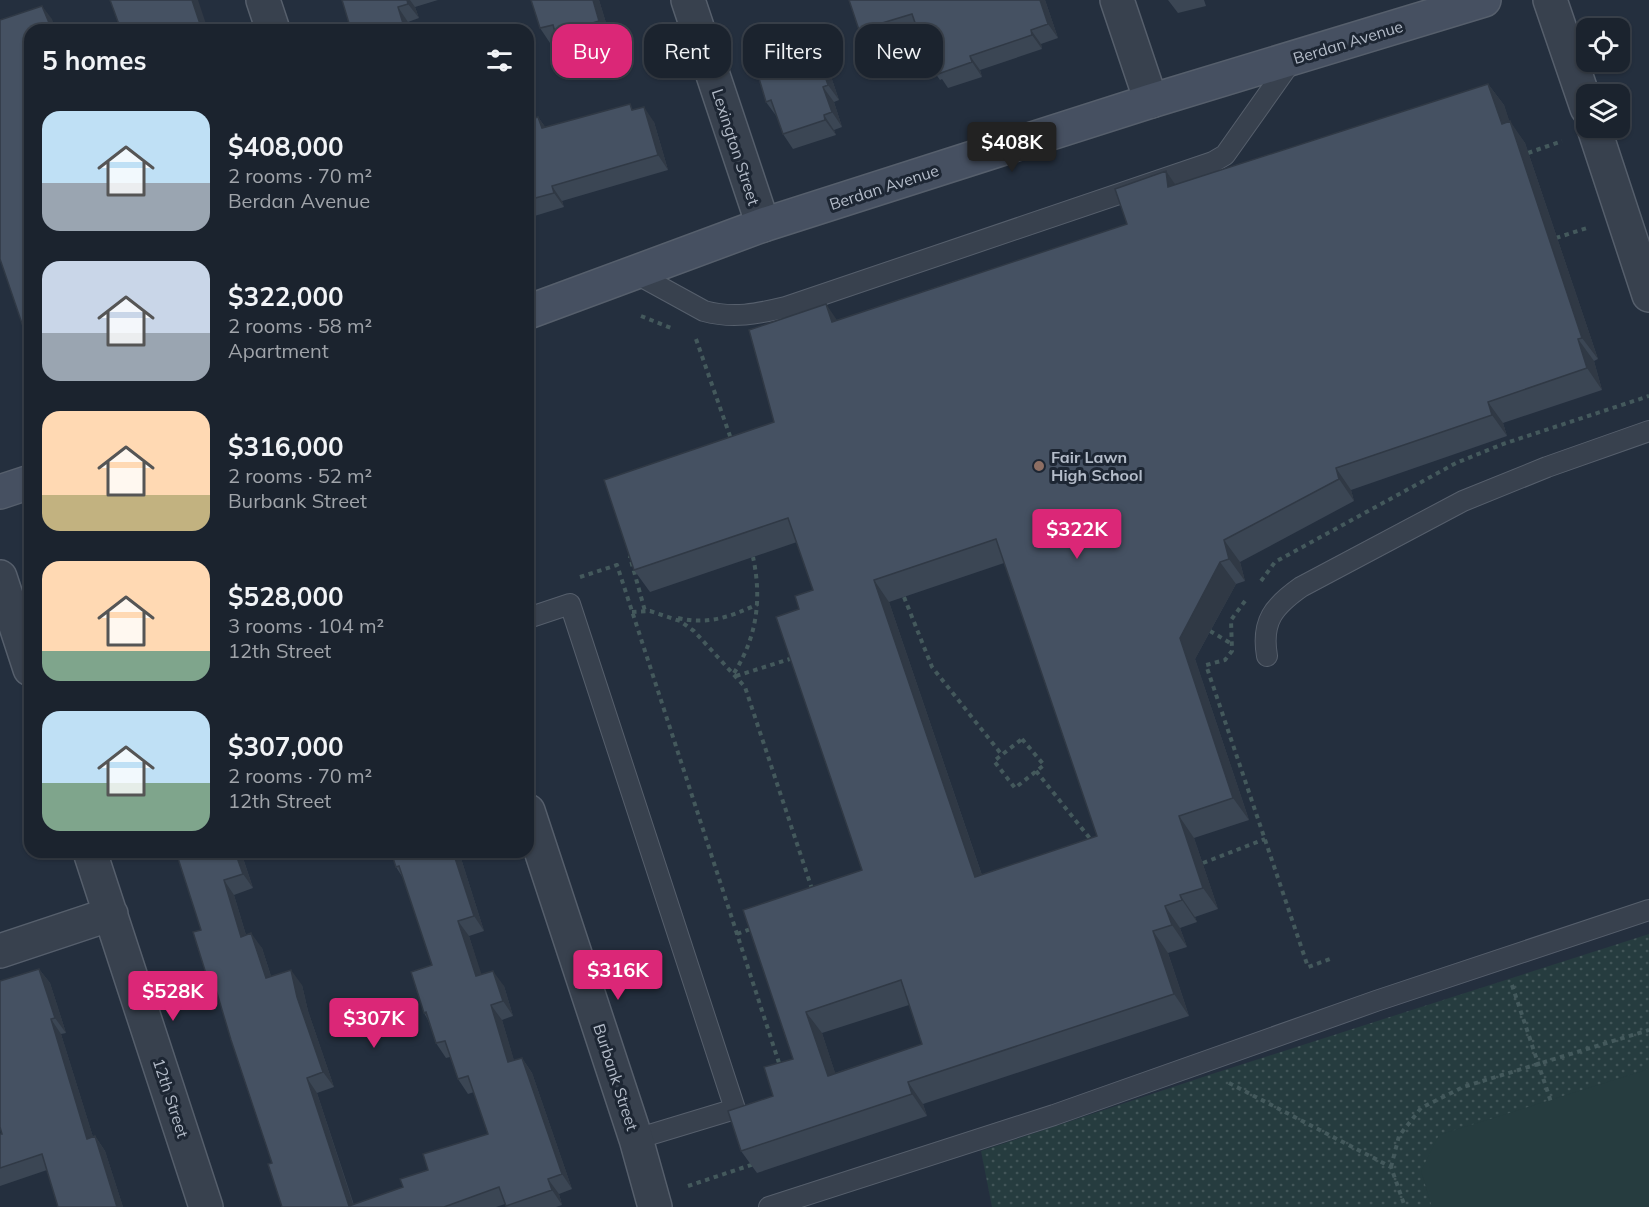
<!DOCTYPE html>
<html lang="en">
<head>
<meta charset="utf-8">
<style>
  :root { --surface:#1b232e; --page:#282f3a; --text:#f1f3f6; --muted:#a0a4aa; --line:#39404a; --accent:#db2777 }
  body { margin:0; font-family:Mulish,sans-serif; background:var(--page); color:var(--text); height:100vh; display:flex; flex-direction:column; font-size:22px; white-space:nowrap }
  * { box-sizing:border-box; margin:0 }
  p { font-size:20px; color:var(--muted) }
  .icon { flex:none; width:33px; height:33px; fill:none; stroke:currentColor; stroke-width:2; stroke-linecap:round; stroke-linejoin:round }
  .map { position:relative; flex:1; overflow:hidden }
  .drawer { position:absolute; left:24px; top:24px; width:510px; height:834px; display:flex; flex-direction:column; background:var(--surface); border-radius:18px; box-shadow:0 2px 4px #0004,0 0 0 2px var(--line) }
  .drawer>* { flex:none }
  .hud { position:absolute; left:552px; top:24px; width:570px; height:54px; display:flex; gap:12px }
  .tools { position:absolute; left:1576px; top:18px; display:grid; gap:12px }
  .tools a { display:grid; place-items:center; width:54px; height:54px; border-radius:12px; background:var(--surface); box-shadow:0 2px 4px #0004,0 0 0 2px var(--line); font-size:30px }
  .price { position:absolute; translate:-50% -51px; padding:0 14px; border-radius:6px; background:var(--accent); color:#fff; font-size:20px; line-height:39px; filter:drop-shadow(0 2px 3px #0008) }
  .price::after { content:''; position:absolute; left:50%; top:36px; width:18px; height:14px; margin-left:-9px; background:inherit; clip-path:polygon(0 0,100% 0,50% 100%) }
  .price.current { background:#222; color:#fff }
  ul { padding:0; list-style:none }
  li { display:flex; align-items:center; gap:18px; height:150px; padding:0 18px }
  li span { display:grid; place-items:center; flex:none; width:168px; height:120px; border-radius:18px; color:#555 }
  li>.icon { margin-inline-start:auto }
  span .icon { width:72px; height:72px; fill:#fffc; stroke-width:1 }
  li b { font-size:26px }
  h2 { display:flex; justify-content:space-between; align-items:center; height:72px; padding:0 18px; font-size:26px }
  .chip { padding:0 21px; border-radius:18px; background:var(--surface); box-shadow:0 2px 4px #0004,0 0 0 2px var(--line); font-size:21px; line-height:54px }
  .chip.current { background:var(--accent); color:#fff }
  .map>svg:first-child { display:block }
</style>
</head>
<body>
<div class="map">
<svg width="1649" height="1207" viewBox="0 0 1649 1207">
  <defs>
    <pattern id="grass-dots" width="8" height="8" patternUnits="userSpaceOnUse" patternTransform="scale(1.5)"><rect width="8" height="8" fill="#263c3f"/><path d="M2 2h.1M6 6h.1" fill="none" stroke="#435659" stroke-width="1.8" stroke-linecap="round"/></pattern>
  </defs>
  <rect width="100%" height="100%" fill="#242f3e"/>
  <!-- grass -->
  <path fill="url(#grass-dots)" d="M 1649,934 L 1649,1207 L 992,1207 L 981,1151 L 1212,1074 Z"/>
  <!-- pitch -->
  <path fill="#263c3f" d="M 1649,1069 L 1649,1207 L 1432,1207 L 1421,1171 L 1439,1135 Z"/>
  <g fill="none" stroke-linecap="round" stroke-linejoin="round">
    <defs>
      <path id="lane" d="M 633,272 L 704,311 C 733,319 757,314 786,307 L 1213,162 L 1225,155 L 1293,59
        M 528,618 L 570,604 L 735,1109 L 636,1139
        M 1267,656 C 1261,621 1274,606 1301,587 L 1463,501 L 1547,467 L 1649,431
        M 769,1207 L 1054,1115 L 1376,1001 L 1649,910"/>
      <path id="street" d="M 263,0 L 273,30
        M 688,0 L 763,225
        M 1117,0 L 1151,101
        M 1550,0 L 1587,108
        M 1594,128 L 1649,295
        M 0,577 L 30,669
        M 528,811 L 636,1139 L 655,1207
        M 90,852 L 206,1207
        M 0,951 L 111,914"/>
      <path id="secondary" d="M 528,312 L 763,225 L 1151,101 L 1484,0
        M 0,492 L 30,482"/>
    </defs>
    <!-- lane casing -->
    <use href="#lane" stroke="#565f6c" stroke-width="22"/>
    <!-- street casing -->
    <use href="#street" stroke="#565f6c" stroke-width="36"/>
    <!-- secondary casing -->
    <use href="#secondary" stroke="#565f6c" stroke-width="36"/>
    <!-- path -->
    <path stroke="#44595c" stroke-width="4" stroke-dasharray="4.5 4.5" stroke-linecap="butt" d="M 1528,153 L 1562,141
      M 1556,238 L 1590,227
      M 641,316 L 671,328
      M 696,339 L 731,439
      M 634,557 L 630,557 L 645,611
      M 580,577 L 617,565 L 780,1066
      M 1261,581 L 1275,562 L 1456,463 L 1503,444 L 1649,396
      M 904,597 L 932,667 L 1002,755
      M 1245,601 L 1231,620 L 1232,651 L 1225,660 L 1206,665 L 1308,967 L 1333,958
      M 632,612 L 650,611 L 680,621 L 694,631 L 745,687 L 813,892
      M 678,618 C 708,625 730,617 758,604
      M 1210,631 L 1232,644
      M 734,673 C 757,637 762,599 753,557
      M 736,676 L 793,658
      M 1022,739 L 1044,765 L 1015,788 L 994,761 Z
      M 1036,771 L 1092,841
      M 1203,863 L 1265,839
      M 737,934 L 753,928
      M 1512,985 L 1551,1102
      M 1229,1083 L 1391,1167 L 1405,1207
      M 1391,1167 L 1399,1136 L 1421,1108 L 1463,1087 L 1649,1030
      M 688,1186 L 754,1164"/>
    <!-- lane -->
    <use href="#lane" stroke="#38414e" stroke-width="20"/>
    <!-- street -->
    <use href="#street" stroke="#38414e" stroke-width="33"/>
    <!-- secondary -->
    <use href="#secondary" stroke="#465061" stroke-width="33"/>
  </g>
  <!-- wall -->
  <path fill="#3b4654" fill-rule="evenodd" d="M 342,0 L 438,0 L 415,7 L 419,18 L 408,22 L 411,30 L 351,30 Z
    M 531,0 L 599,0 L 610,36 L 600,39 L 607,62 L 572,72 L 562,57 L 557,41 L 550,43 L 540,28 Z
    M 849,0 L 1045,0 L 1058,38 L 1041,44 L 1042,49 L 980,70 L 982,77 L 948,88 L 942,79 L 940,80 L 930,66 L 917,30 L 869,45 L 859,30 Z
    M 1168,0 L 1204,0 L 1206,6 L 1178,13 Z
    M 795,29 L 800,36 L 821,47 L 839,100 L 834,102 L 842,127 L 834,130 L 836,135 L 793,149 L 783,134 L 777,117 L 766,102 L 762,74 L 790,30 Z
    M 1488,84 L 1504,105 L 1509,121 L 1525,143 L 1598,359 L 1594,361 L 1602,390 L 1503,423 L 1507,436 L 1351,490 L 1354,501 L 1240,562 L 1245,581 L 1236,584 L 1195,659 L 1249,820 L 1194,838 L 1218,909 L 1195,917 L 1197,922 L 1180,928 L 1187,947 L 1168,953 L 1189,1016 L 923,1104 L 927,1116 L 757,1173 L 741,1151 L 793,1059 L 743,910 L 862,870 L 799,609 L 813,590 L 797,542 L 650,592 L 634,570 L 774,422 L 837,320 L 1127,224 L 1166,171 L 1175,185 ZM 1004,563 L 1097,836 L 982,875 L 889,602 ZM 909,1005 L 922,1044 L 835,1073 L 822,1033 Z
    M 634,110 L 654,122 L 668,170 L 562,201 L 564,207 L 528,218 L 528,120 L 538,117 L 545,127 Z
    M 176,852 L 241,852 L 253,888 L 234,895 L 246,935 L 262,948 L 271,976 L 302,985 L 308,1011 L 334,1087 L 317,1093 L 354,1205 L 403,1187 L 428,1170 L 488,1134 L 474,1092 L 468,1094 L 458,1079 L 450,1057 L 446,1058 L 436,1043 L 428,1020 L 424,1013 L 432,965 L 403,878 L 396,867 L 392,855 L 383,858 L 378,852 L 459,852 L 484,931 L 469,936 L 481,975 L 504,986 L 513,1016 L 502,1020 L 514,1061 L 522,1058 L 532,1073 L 572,1189 L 559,1194 L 562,1205 L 556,1207 L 506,1207 L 505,1204 L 496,1207 L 282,1207 L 272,1163 L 216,991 L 207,977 L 201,930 Z
    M 39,969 L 50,983 L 66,1033 L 61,1034 L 93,1137 L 95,1136 L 105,1151 L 123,1207 L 58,1207 L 47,1170 L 0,1186 L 0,1134 L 2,1134 Z"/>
  <!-- shaded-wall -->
  <path fill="#303945" d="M 192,0 L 198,0 L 208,30 L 202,30 Z
    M 407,0 L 410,0 L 415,7 L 419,18 L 408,4 Z
    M 593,0 L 599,0 L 610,36 L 599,21 Z
    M 1040,0 L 1045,0 L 1058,38 L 1048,24 Z
    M 42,6 L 52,19 L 56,30 L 52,30 Z
    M 398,7 L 408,22 L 411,30 L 405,30 Z
    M 589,24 L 600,39 L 607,62 L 596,47 Z
    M 1031,30 L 1041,44 L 1042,49 L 1032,35 Z
    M 810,32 L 821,47 L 839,100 L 828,85 Z
    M 970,56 L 980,70 L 982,77 L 972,62 Z
    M 1488,84 L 1504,105 L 1518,146 L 1502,124 Z
    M 823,87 L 834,102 L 842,127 L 832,112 Z
    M 644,107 L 654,122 L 668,170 L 658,155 Z
    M 824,115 L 834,130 L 836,135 L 825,120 Z
    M 538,117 L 549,132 L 542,128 Z
    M 1510,121 L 1525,143 L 1598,359 L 1582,338 Z
    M 1166,171 L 1181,193 L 1168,187 Z
    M 552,186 L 562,201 L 564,207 L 554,193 Z
    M 826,304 L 841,326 L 832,322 Z
    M 1578,339 L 1594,361 L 1602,390 L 1587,368 Z
    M 1488,402 L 1503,423 L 1507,436 L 1492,415 Z
    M 1336,468 L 1351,490 L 1354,501 L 1339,479 Z
    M 1224,540 L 1240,562 L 1245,581 L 1229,559 Z
    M 1220,562 L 1236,584 L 1195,659 L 1249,820 L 1233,798 L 1180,638 Z
    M 874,580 L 889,602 L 990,899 L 975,877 Z
    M 1179,816 L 1194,838 L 1218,909 L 1203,888 Z
    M 235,852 L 241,852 L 253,888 L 243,874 Z
    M 453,852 L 459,852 L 484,931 L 474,916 Z
    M 224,880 L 234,895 L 251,952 L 241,937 Z
    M 1180,895 L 1195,917 L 1197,922 L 1182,900 Z
    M 1165,906 L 1180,928 L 1187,947 L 1172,925 Z
    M 458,921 L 469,936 L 487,991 L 476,976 Z
    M 1153,931 L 1168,953 L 1189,1016 L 1174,994 Z
    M 251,933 L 262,948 L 276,992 L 266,978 Z
    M 39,969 L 50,983 L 66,1033 L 55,1018 Z
    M 291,970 L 302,985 L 308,1011 L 334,1087 L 323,1072 L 297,997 Z
    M 493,971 L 504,986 L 513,1016 L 503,1001 Z
    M 491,1005 L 502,1020 L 519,1077 L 508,1062 Z
    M 806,1012 L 822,1033 L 843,1097 L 828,1076 Z
    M 51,1019 L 61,1034 L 98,1153 L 87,1139 Z
    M 522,1058 L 532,1073 L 572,1189 L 562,1174 Z
    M 307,1078 L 317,1093 L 354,1207 L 349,1207 Z
    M 908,1082 L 923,1104 L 927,1116 L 912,1094 Z
    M 95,1136 L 105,1151 L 123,1207 L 117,1207 Z
    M 548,1179 L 559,1194 L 562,1205 L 552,1190 Z"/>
  <!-- building -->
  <path fill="#455162" stroke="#303945" stroke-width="1.5" fill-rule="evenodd" d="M 110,0 L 192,0 L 202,30 L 121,30 Z
    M 342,0 L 407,0 L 408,4 L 398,7 L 405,30 L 351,30 Z
    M 531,0 L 593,0 L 599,21 L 589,24 L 596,47 L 562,57 L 553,25 L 540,28 Z
    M 849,0 L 1040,0 L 1048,24 L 1031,30 L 1032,35 L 970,56 L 972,62 L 938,74 L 934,64 L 930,66 L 912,14 L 859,30 Z
    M 42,6 L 52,30 L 30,30 L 30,347 L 0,259 L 0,20 Z
    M 788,27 L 789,31 L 795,29 L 798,36 L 810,32 L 828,85 L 823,87 L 832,112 L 824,115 L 825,120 L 783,134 L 771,100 L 766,102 L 758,75 L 762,74 L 750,40 Z
    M 1488,84 L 1502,124 L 1510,121 L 1582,338 L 1578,339 L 1587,368 L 1488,402 L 1492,415 L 1336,468 L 1339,479 L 1224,540 L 1229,559 L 1220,562 L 1180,638 L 1233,798 L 1179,816 L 1203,888 L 1180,895 L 1182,900 L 1165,906 L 1172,925 L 1153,931 L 1174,994 L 908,1082 L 912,1094 L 741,1151 L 728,1111 L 773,1096 L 764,1067 L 793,1059 L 743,910 L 862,870 L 776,617 L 799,609 L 795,596 L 813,590 L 788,518 L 634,570 L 604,480 L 774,422 L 749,330 L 826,304 L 832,322 L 1127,224 L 1115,189 L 1166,171 L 1168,187 ZM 996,539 L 1097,836 L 975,877 L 874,580 ZM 901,980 L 922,1044 L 828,1076 L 806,1012 Z
    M 630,104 L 632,110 L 644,107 L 658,155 L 552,186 L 554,193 L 528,200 L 528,120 L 538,117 L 542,128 Z
    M 176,852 L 235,852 L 243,874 L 224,880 L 241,937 L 251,933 L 266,978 L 291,970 L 297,997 L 323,1072 L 307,1078 L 349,1206 L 403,1187 L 400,1179 L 428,1170 L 423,1154 L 488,1134 L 468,1076 L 458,1079 L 445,1041 L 436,1043 L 426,1012 L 424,1013 L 411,972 L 432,965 L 399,866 L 396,867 L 391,852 L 453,852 L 474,916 L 458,921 L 476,976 L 493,971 L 503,1001 L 491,1005 L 508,1062 L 522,1058 L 562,1174 L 548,1179 L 552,1190 L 506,1206 L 499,1187 L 444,1207 L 282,1207 L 268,1164 L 272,1163 L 231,1040 L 212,976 L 207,977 L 193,932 L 201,930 Z
    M 39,969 L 55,1018 L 51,1019 L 87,1139 L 95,1136 L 117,1207 L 58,1207 L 42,1154 L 0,1168 L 0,1134 L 2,1134 L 0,1127 L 0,981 Z"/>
  <!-- markers -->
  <circle fill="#8d6e63" stroke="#1d2633" stroke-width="2" cx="1039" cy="466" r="6"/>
  <g text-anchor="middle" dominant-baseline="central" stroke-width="6" stroke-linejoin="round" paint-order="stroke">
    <!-- street labels -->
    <g font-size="16" fill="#b4bcc9" stroke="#1d2633">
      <text transform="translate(1348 42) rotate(-17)">Berdan Avenue</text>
      <text transform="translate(736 147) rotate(72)">Lexington Street</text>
      <text transform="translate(884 187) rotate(-18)">Berdan Avenue</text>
      <text transform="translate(616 1077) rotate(72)">Burbank Street</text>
      <text transform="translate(171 1098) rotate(72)">12th Street</text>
    </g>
    <!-- poi labels -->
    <g font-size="16" font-weight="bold" fill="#b4bcc9" stroke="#1d2633" text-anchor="start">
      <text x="1051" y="457">Fair Lawn<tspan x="1051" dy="18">High School</tspan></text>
    </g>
  </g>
</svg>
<div class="tools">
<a><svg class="icon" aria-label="locate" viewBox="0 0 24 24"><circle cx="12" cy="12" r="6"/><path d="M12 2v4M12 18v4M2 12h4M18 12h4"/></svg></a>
<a><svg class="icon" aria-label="layers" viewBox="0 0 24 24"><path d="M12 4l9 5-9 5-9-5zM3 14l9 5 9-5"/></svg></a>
</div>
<b class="price current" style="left:1012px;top:173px">$408K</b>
<b class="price" style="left:1077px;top:560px">$322K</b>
<b class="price" style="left:618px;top:1001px">$316K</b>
<b class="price" style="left:173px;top:1022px">$528K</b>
<b class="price" style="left:374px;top:1049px">$307K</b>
<div class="hud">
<a class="chip current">Buy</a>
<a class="chip">Rent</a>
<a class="chip">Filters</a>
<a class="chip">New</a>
</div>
<section class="drawer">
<h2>5 homes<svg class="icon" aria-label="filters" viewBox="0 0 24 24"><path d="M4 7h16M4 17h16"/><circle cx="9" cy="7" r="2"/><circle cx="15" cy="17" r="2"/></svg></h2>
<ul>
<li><span style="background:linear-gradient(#bfe0f5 60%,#9aa5b1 0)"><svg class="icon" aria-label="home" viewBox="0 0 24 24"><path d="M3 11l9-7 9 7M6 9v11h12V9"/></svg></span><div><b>$408,000</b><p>2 rooms · 70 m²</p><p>Berdan Avenue</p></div></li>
<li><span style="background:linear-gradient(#c9d6e8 60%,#9aa5b1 0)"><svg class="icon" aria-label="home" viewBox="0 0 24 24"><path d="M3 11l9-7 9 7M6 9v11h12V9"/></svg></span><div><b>$322,000</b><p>2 rooms · 58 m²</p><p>Apartment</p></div></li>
<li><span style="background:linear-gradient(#ffd9b3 70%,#c2b280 0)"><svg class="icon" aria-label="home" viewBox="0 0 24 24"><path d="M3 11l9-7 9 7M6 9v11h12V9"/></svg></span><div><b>$316,000</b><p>2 rooms · 52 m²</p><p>Burbank Street</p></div></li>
<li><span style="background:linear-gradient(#ffd9b3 75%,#7fa58c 0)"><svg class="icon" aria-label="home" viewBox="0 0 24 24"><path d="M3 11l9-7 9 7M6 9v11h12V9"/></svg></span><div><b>$528,000</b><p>3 rooms · 104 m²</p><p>12th Street</p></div></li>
<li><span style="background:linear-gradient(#bfe0f5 60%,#7fa58c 0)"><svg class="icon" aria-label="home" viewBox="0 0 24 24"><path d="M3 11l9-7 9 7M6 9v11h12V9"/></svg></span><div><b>$307,000</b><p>2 rooms · 70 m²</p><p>12th Street</p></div></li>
</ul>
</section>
</div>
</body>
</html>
